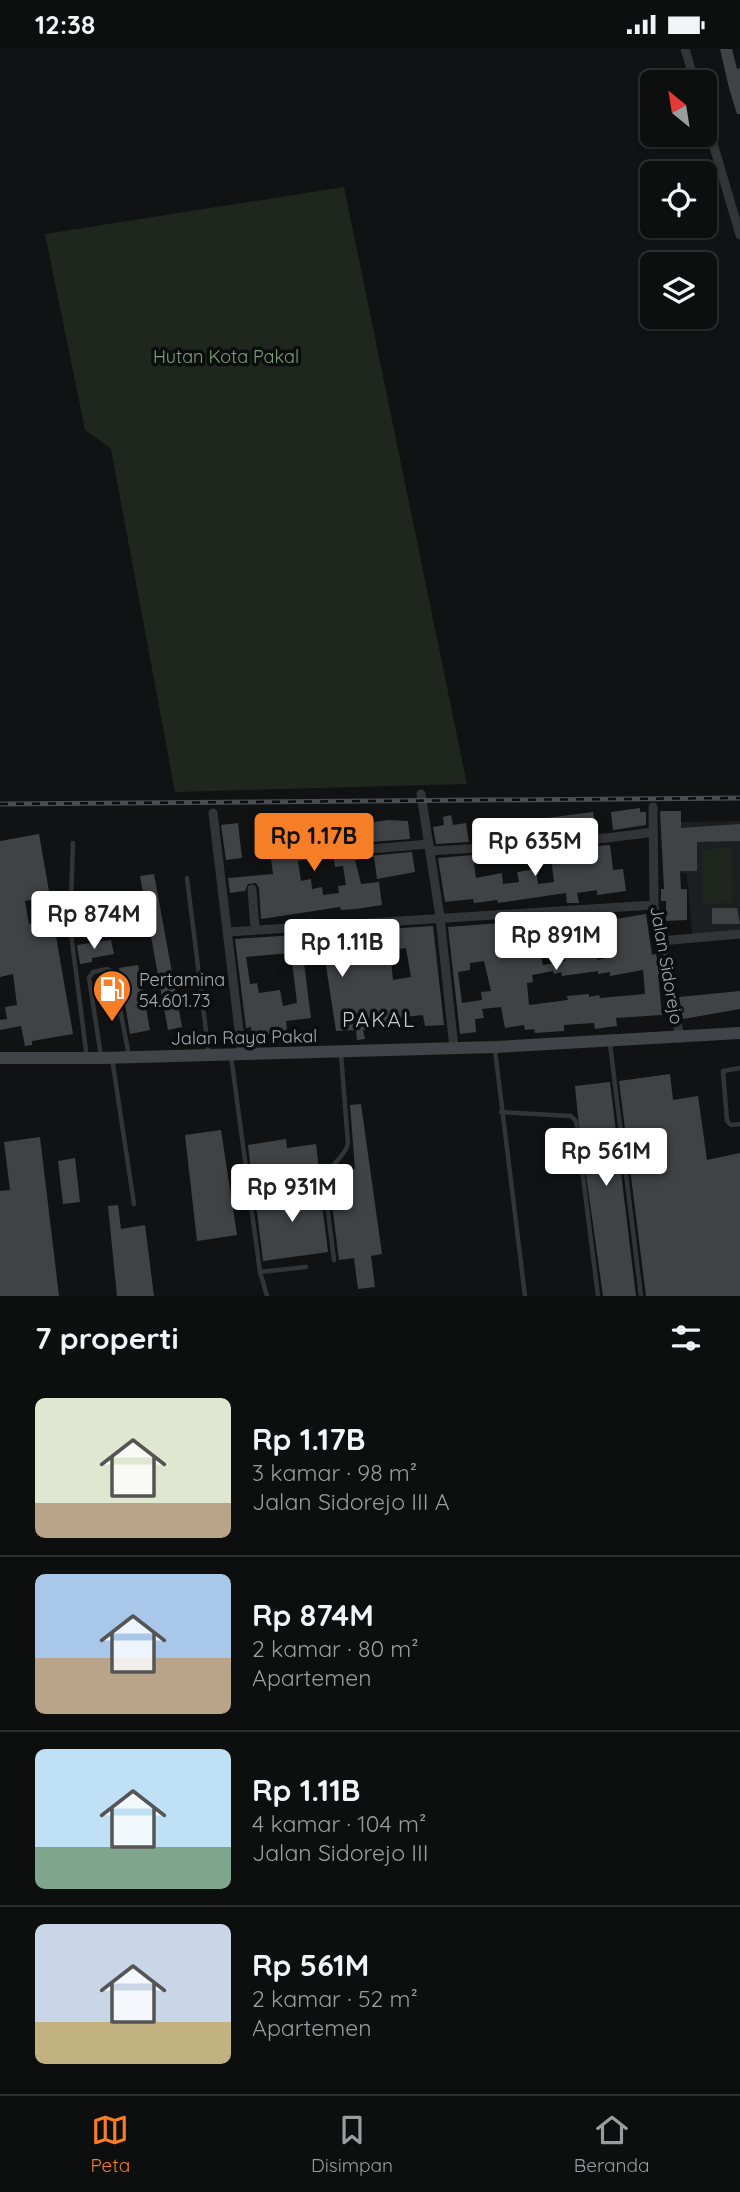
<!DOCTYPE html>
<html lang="id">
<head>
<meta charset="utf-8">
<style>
  :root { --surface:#0d0e0e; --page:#1b1c1c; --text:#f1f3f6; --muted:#9a9c9e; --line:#2d2e2e; --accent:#f67e26 }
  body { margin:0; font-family:Quicksand,sans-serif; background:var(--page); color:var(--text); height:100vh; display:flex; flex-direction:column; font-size:26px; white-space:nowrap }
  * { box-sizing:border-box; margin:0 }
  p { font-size:23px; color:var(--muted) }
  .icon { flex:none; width:38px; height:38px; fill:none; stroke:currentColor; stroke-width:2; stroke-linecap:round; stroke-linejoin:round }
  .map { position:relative; height:1247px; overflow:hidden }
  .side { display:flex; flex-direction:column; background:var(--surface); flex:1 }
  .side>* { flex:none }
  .needle { width:46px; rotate:330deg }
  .buttons { position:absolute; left:640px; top:21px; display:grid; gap:14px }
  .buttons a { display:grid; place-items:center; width:77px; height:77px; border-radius:10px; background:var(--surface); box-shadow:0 2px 5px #0004,0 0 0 2px var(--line); font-size:35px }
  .price { position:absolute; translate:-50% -60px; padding:0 16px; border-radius:7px; background:#fff; color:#222; font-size:23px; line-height:46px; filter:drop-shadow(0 2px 4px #0008) }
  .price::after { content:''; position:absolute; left:50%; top:42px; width:21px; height:16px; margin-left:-10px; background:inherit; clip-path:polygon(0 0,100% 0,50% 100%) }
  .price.current { background:var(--accent); color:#111 }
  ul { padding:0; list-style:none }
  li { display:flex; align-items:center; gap:21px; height:175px; padding:0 35px }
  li+li { border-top:2px solid var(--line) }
  li span { display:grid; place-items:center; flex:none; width:196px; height:140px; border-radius:10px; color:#555 }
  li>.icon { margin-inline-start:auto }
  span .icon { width:84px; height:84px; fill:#fffc; stroke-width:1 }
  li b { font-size:30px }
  h2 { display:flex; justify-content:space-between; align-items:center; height:84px; padding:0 35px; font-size:30px }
  .status { display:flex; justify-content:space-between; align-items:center; height:49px; padding:0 35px; background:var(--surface); direction:ltr }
  .status svg { height:19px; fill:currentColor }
  .tabs { display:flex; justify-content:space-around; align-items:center; height:98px; border-top:2px solid var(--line); background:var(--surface); font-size:19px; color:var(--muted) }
  .tabs a { display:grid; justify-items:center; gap:4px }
  .tabs .current { color:var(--accent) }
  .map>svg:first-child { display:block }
</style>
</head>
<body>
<div class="status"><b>12:38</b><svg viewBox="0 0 49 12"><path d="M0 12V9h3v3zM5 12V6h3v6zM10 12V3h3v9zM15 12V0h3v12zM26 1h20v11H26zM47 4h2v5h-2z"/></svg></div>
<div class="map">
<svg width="740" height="1247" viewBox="0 0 740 1247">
  <rect width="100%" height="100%" fill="#111213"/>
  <!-- built -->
  <path fill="#1d1e20" d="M 740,772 L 740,882 L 692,886 L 687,825 L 680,824 L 677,773 Z"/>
  <!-- green -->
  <path fill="#1e261e" d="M 344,138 L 467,735 L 175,743 L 111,400 L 85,381 L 45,185 Z
    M 732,799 L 733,854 L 703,855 L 702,800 Z"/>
  <!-- building -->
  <path fill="#404346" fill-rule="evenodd" d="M 720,0 L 732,0 L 737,20 L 740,19 L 740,65 L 737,65 L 729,39 Z
    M 640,759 L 640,763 L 646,763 L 646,776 L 613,781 L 611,763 Z
    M 660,762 L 681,762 L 681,779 L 740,775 L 740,792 L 697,793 L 697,822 L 680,822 L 681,840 L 687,840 L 687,871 L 666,872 L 666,852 L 661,852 L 661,840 L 664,840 Z
    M 593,763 L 596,783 L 548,787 L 546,769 Z
    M 451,766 L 453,776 L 466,774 L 469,793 L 436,795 L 433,778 L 444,776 L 443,768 Z
    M 320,768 L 321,776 L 337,773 L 339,788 L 304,793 L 307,810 L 298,812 L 301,832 L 311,830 L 312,840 L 322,838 L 323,846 L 339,844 L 338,837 L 346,836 L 343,817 L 335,818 L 334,810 L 412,803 L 415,823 L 377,830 L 374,808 L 355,811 L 361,835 L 379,833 L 382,856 L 356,860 L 341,861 L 340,858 L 261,870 L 259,839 L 256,834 L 248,835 L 245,842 L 230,844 L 228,829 L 273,825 L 266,771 Z
    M 388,771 L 408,772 L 410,790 L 371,793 L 368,774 Z
    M 238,774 L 242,809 L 226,811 L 221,776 Z
    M 39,785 L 50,848 L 25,852 L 29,875 L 53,870 L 73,985 L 32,992 L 32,996 L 25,997 L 21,977 L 0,981 L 0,971 L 7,970 L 5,958 L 17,956 L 13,925 L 0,928 L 0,792 Z
    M 610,796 L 613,821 L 623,820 L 626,842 L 597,846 L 597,841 L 577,844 L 579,854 L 567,854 L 566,844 L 498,854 L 497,851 L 474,854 L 473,850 L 445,853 L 438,809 L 473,806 L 476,829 L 502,824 L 503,835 L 519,833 L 517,823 L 536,820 L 538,835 L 554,833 L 550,801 Z
    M 154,825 L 182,978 L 168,981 L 140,827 Z
    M 712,859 L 737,859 L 740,875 L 712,875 Z
    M 646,865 L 652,906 L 656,905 L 660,925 L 658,925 L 662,966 L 616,969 L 617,977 L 609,978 L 595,980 L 594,974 L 564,976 L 564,982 L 535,984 L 534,980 L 525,981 L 524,976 L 505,979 L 501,958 L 482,960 L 484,969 L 475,970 L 476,983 L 460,985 L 448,878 L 603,866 L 604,872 ZM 554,889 L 554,891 L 560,890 L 565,912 L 543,916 L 537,891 ZM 612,890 L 615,907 L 597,911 L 593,893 ZM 484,912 L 491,942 L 481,943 L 482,951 L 462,954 L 458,923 L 470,921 L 470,914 ZM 643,921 L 645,945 L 600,949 L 599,946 L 589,948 L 589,945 L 567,947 L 568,951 L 529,956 L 527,934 L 533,933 L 532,926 L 553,922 L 554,925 L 561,923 L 562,927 L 598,922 L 598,925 L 610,923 L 610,927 Z
    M 433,877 L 444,976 L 425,977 L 423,966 L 386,970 L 387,976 L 363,981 L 365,990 L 357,991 L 356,981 L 336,982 L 324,904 L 303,906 L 311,969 L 286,972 L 288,992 L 280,993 L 279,984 L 252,987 L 251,978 L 246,979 L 235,890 ZM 406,899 L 411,928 L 393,931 L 390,901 ZM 291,904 L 297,954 L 283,957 L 280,941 L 259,944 L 257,934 L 250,935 L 246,908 Z
    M 111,891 L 114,905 L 92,909 L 92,913 L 80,915 L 77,896 Z
    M 138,916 L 150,981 L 130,985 L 119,919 Z
    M 740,942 L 740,960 L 683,970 L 679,948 Z
    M 670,1025 L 673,1051 L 698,1047 L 707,1111 L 740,1104 L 740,1247 L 646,1247 L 619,1032 Z
    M 610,1033 L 636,1247 L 603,1247 L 578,1068 L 575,1037 Z
    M 361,1055 L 382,1205 L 371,1207 L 375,1238 L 358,1240 L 354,1209 L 339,1211 L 329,1132 L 334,1123 L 355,1120 L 350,1056 Z
    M 221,1081 L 237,1186 L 197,1192 L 185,1086 Z
    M 40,1088 L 59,1247 L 0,1247 L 0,1142 L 10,1141 L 4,1093 Z
    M 286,1090 L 287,1099 L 316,1095 L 319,1121 L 252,1131 L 248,1096 Z
    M 75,1109 L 80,1153 L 63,1155 L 58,1112 Z
    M 320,1138 L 328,1203 L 263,1212 L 255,1147 Z
    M 118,1156 L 121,1180 L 145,1176 L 154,1247 L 117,1247 L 108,1157 Z"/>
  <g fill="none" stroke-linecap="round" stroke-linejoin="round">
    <!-- lane -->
    <path stroke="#323538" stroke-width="4.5" d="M 73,794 L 70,877 L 87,1009
      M 187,829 L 209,1006
      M 610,995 L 641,1247
      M 495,1001 L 525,1247
      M 101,1007 L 89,929 L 93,923 L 107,920 L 113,923 L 129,1007
      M 231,1007 L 260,1223 L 267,1247
      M 112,1009 L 134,1155
      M 740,1019 L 723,1022 L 727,1072 L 731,1076 L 740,1075
      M 501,1063 L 571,1067 L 576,1072 L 598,1247
      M 334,1211 L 324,1132 C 327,1117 344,1110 348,1095 L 341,1005
      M 260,1223 L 306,1218"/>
    <!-- street -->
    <path stroke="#323538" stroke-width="9" d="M 685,0 L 695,33
      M 705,67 L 740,186
      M 421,745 L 440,868 L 454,999
      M 653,758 L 654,856 L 680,989
      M 213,764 L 242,1006
      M 431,802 C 505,797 580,794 653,783
      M 313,805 L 429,795
      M 252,840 L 255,880
      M 227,883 L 654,856
      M 660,892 L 740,885"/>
    <!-- secondary -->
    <path stroke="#404448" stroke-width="12" d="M 0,1009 L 101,1009 L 495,998 L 740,984"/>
    <defs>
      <path id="rail" d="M 0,755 L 740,749"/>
    </defs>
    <!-- rail casing -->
    <use href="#rail" stroke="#494d51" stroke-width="5"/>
    <!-- rail -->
    <use href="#rail" stroke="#0c0d0e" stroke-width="2.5" stroke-dasharray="8" stroke-linecap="butt"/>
  </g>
  <!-- icons -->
  <defs>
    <symbol id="fuel-pin" viewBox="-11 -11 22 30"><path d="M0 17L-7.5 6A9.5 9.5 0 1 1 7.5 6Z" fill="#f67e26" stroke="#0c0d0e"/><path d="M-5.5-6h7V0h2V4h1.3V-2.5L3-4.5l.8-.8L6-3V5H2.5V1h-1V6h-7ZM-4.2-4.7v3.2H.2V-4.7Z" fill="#fff"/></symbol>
  </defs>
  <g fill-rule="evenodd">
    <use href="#fuel-pin" x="90" y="918" width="44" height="60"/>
  </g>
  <g text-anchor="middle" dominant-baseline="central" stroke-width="7" stroke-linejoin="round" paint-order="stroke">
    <!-- park labels -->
    <g font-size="18" fill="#80a079" stroke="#0c0d0e">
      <text x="226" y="307">Hutan Kota Pakal</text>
    </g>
    <!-- street labels -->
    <g font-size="18" fill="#a2acb4" stroke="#0c0d0e">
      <text transform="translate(667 916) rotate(80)">Jalan Sidorejo</text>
      <text transform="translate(244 988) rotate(-1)">Jalan Raya Pakal</text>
    </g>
    <!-- poi labels -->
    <g font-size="18" fill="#a2acb4" stroke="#0c0d0e" text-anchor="start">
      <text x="139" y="930">Pertamina<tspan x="139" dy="21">54.601.73</tspan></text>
    </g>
    <!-- quarter labels -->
    <g font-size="21" letter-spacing="2" fill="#c3cad0" stroke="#0c0d0e">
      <text x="379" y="970">PAKAL</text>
    </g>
  </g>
</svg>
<div class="buttons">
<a><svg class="needle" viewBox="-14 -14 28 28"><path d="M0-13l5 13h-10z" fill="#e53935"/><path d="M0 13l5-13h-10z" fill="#9a9c9e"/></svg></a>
<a><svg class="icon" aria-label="locate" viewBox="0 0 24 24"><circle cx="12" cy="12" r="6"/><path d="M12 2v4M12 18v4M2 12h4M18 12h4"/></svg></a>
<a><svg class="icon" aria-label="layers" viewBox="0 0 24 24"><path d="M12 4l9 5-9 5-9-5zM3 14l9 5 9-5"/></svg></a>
</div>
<b class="price current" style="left:314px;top:824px">Rp 1.17B</b>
<b class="price" style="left:535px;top:829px">Rp 635M</b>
<b class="price" style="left:94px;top:902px">Rp 874M</b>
<b class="price" style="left:556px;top:923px">Rp 891M</b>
<b class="price" style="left:342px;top:930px">Rp 1.11B</b>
<b class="price" style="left:606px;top:1139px">Rp 561M</b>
<b class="price" style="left:292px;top:1175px">Rp 931M</b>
</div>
<section class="side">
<h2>7 properti<svg class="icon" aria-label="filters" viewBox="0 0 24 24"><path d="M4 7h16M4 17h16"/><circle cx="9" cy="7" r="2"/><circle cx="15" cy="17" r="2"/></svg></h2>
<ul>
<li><span style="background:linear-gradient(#dfe7d0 75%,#b9a48a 0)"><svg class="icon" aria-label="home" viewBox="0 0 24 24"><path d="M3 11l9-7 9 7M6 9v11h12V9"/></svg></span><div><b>Rp 1.17B</b><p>3 kamar · 98 m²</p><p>Jalan Sidorejo III A</p></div></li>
<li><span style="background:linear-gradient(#a9c7e8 60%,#b9a48a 0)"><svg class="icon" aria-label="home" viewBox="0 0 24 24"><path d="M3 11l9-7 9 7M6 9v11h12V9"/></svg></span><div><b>Rp 874M</b><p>2 kamar · 80 m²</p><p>Apartemen</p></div></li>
<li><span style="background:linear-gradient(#bfe0f5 70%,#7fa58c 0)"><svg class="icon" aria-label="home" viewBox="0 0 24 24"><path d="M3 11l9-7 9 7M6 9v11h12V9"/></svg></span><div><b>Rp 1.11B</b><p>4 kamar · 104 m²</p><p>Jalan Sidorejo III</p></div></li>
<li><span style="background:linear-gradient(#c9d6e8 70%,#c2b280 0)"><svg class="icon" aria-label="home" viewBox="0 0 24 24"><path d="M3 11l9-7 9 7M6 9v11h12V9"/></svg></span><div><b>Rp 561M</b><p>2 kamar · 52 m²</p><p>Apartemen</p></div></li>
</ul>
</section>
<nav class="tabs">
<a class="current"><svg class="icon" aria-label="map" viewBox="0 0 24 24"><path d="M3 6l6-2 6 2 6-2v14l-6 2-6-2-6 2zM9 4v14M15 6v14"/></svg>Peta</a>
<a><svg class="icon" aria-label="saved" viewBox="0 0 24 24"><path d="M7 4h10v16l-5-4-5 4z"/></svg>Disimpan</a>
<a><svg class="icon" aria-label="home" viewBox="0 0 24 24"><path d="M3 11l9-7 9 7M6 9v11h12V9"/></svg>Beranda</a>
</nav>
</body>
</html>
